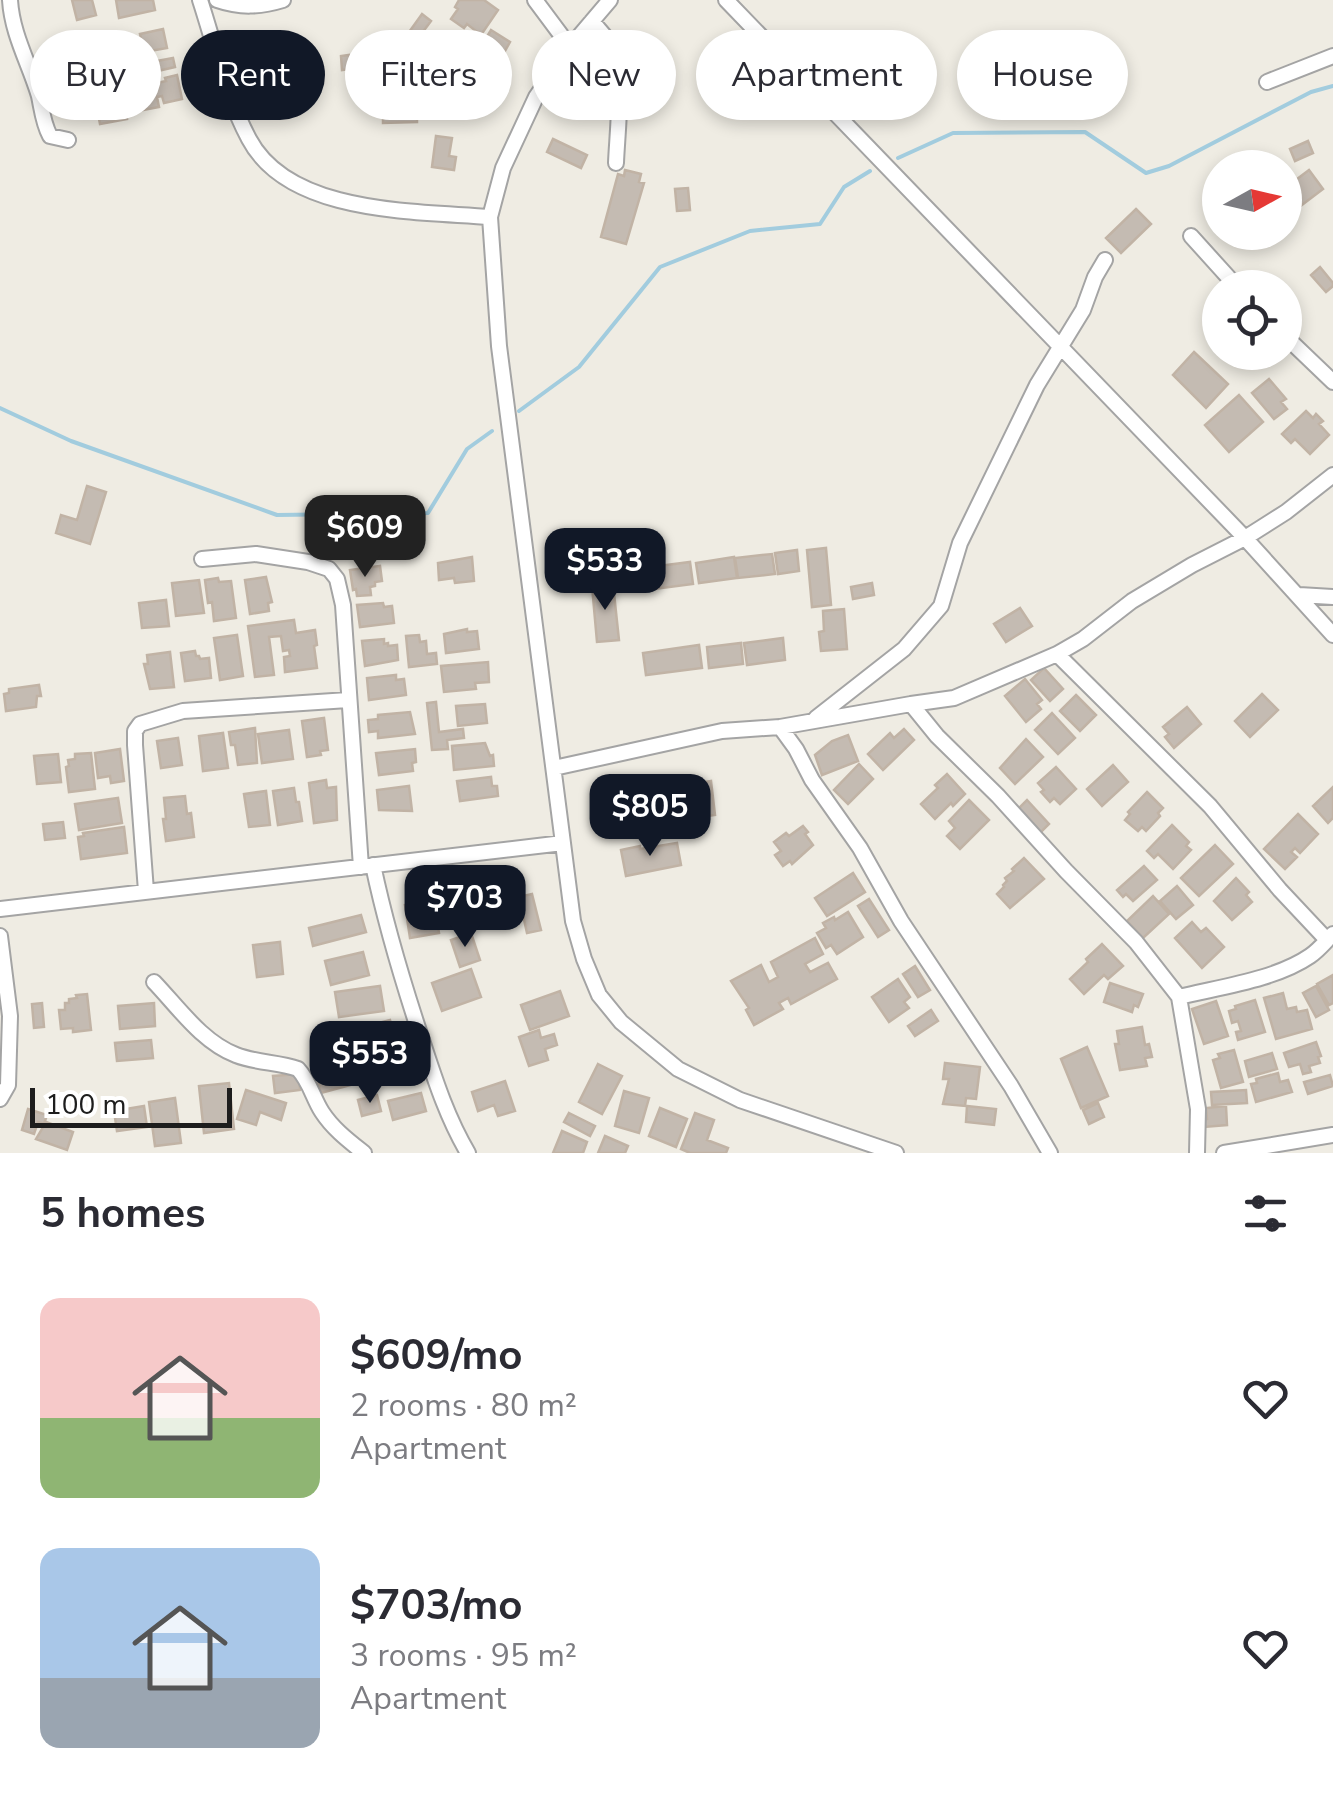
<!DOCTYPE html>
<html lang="en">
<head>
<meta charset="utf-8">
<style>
  :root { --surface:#fff; --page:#f7f7f7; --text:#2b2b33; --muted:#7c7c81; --accent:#111827 }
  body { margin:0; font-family:"Nunito Sans",sans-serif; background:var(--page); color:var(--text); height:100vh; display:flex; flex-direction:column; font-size:38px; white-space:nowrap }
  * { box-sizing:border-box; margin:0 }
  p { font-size:32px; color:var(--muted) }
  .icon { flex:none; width:55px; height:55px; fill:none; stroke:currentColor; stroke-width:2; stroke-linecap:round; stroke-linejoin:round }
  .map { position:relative; height:1153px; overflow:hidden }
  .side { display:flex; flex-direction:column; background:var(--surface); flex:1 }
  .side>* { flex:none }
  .guide { position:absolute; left:30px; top:30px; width:1275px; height:90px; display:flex; gap:20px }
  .needle { width:65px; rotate:82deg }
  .fabs { position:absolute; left:1202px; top:150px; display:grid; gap:20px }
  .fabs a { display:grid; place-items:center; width:100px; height:100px; border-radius:50%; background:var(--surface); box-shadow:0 5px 15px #0003; font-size:50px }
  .scale { position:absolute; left:30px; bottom:25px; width:202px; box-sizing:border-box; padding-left:10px; border:5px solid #1d1d1d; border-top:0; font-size:28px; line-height:35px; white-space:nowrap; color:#1d1d1d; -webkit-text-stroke:8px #fff; paint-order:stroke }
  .price { position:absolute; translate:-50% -85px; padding:0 22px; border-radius:20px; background:var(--accent); color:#fff; font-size:32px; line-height:65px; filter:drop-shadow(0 2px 5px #0008) }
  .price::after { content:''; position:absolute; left:50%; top:60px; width:30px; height:22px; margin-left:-15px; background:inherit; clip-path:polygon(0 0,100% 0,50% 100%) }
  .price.on { background:#222; color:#fff }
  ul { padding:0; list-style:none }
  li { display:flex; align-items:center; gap:30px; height:250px; padding:0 40px }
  li span { display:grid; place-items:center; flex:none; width:280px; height:200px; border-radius:20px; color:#555 }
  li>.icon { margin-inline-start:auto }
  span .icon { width:120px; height:120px; fill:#fffc; stroke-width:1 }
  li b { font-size:42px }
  h2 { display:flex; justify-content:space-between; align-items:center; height:120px; padding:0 40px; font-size:42px }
  .tag { padding:0 35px; border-radius:45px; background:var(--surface); box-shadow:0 5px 15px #0003; font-size:35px; line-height:90px }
  .tag.on { background:var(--accent); color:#fff }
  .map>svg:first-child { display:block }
</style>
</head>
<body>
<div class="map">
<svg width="1333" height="1153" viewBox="0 0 1333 1153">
  <rect width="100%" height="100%" fill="#efece3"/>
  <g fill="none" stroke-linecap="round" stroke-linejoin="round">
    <!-- stream -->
    <path stroke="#a2ccde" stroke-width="4" d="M 898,158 L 953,133 L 1085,132 L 1146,173 L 1169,166 L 1311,92 L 1333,86
      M 0,408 L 71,441 L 277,515 L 428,513 L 467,449 L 492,431
      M 519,411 L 579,367 L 660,267 L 750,231 L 820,224 L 844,187 L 870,171"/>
  </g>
  <!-- building -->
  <path fill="#c4bbb2" stroke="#c1b3a5" stroke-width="2.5" d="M 72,0 L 92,0 L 96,15 L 77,20 Z
    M 116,0 L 153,0 L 155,10 L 119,18 Z
    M 459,0 L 484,0 L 498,10 L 481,35 L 467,24 L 464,28 L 451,19 L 458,9 L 455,7 Z
    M 422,14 L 431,21 L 416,41 L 407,35 Z
    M 163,29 L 167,48 L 144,52 L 140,34 Z
    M 491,30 L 510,42 L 500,60 L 480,48 Z
    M 130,36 L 136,58 L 115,63 L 109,42 Z
    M 456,40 L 461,44 L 463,41 L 479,56 L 473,65 L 477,67 L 465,85 L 460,81 L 457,84 L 440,71 L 448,61 L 444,58 Z
    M 68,46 L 69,49 L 75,47 L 76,51 L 82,49 L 85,61 L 76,63 L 78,68 L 54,75 L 48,51 Z
    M 349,55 L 350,61 L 371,58 L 373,66 L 342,70 L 341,56 Z
    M 390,56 L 408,70 L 393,89 L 375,75 Z
    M 173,58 L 175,67 L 132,77 L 138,107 L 129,109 L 120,68 Z
    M 177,75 L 182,99 L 164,103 L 162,96 L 157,97 L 159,107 L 143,110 L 140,93 L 145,92 L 144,86 L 166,81 L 165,78 Z
    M 85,80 L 91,102 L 65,109 L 60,86 Z
    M 124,98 L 127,119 L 100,124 L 96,103 Z
    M 383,98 L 419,98 L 419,104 L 425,104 L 425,118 L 417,117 L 417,122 L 383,123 Z
    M 436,136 L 452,138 L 449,156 L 456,157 L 454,170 L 432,167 Z
    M 553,139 L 587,155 L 581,168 L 547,152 Z
    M 1308,141 L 1313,153 L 1295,161 L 1290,149 Z
    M 625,170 L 641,174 L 639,182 L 644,183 L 626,244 L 601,237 L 618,174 L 624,176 Z
    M 1309,170 L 1323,189 L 1286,217 L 1285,188 Z
    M 688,188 L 690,210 L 677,211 L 675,189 Z
    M 1136,209 L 1151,224 L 1121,253 L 1106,238 Z
    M 1320,267 L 1333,283 L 1333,286 L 1326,292 L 1311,275 Z
    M 1194,352 L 1228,384 L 1206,408 L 1173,375 Z
    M 1269,379 L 1286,399 L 1281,402 L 1287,409 L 1274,419 L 1252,393 Z
    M 1239,395 L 1263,422 L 1229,452 L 1205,425 Z
    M 1306,411 L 1313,418 L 1316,414 L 1323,421 L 1319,424 L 1329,435 L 1310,454 L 1295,439 L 1291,443 L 1282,434 Z
    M 87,486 L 106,492 L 90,544 L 56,533 L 61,515 L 77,520 Z
    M 826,548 L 831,605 L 812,607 L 807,550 Z
    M 797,550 L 799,571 L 778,574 L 775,553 Z
    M 772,554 L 775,574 L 738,578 L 735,558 Z
    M 472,557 L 474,581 L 455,583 L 454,578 L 439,580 L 438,563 Z
    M 734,557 L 737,578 L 699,583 L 696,563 Z
    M 690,562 L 693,584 L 638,591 L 635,569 Z
    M 380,566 L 382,581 L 375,582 L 375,586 L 370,587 L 371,595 L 357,596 L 356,589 L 353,590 L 350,570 Z
    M 266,577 L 272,602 L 268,603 L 269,611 L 250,614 L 245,580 Z
    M 218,578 L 219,582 L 231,581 L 236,618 L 214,621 L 212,602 L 208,603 L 205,580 Z
    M 199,580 L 204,613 L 176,616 L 172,583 Z
    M 872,583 L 874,595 L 853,599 L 851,587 Z
    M 613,584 L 619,640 L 597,642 L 592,586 Z
    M 166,600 L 169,626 L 142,628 L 139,603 Z
    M 383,603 L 384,607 L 392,606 L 394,623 L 360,627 L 357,605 Z
    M 1020,608 L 1032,626 L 1006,642 L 994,624 Z
    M 844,609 L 847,649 L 821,651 L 819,632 L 824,631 L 823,611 Z
    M 294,620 L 296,633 L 315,630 L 317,645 L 314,646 L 317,668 L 285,672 L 284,657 L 290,656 L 289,650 L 283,651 L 281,636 L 269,637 L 274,675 L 255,677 L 248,626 Z
    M 467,629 L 467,632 L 477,631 L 479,649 L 446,653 L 444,634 Z
    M 237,635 L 243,676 L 220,680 L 214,638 Z
    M 419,635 L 420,642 L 426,641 L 427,654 L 436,653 L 437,664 L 409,667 L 406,636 Z
    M 783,638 L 785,660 L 747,665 L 744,643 Z
    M 384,639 L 384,644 L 388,643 L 388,646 L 397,645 L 398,660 L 365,666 L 362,641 Z
    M 741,643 L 743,664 L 709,668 L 707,647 Z
    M 699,645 L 702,668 L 646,675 L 643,653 Z
    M 195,651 L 196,656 L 199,656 L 200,659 L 209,658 L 211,678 L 185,681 L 181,653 Z
    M 170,652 L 174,687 L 150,689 L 144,664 L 148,664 L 147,655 Z
    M 488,662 L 489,682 L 475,683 L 476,689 L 444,692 L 441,666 Z
    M 1044,668 L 1063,689 L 1050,701 L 1031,680 Z
    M 396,675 L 396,680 L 404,679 L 406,695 L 369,700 L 367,678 Z
    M 1025,679 L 1042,700 L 1037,704 L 1041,709 L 1026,722 L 1005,696 Z
    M 39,685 L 41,696 L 37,696 L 36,707 L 6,711 L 4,694 L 9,693 L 9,689 Z
    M 1262,694 L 1278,710 L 1250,737 L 1235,721 Z
    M 1076,695 L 1096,715 L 1080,731 L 1060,711 Z
    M 436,702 L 439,732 L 463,729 L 464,738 L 447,740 L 448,749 L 432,750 L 427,703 Z
    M 485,704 L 487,723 L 458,726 L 456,706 Z
    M 1187,707 L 1201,724 L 1174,748 L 1165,737 L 1169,734 L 1163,727 Z
    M 410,712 L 415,734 L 378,738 L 378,731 L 369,732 L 368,720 L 378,719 L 378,715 Z
    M 1052,713 L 1075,738 L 1058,754 L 1035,730 Z
    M 324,718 L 328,750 L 320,751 L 321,755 L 307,757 L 302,721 Z
    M 255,728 L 257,763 L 238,765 L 235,745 L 231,745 L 229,732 Z
    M 904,729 L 914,740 L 883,770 L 868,754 L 890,733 L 894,738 Z
    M 289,730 L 293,759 L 262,763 L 258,734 Z
    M 223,733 L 228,768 L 203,771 L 199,736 Z
    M 848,735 L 858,761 L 822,775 L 815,755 L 832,741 Z
    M 178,738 L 182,765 L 161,768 L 157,741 Z
    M 1026,739 L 1043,757 L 1015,784 L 1000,768 Z
    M 485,743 L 490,756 L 493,755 L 494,766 L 454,770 L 452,746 Z
    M 120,749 L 124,781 L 111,783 L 110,776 L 98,778 L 95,753 Z
    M 415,749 L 416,762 L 412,763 L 413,771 L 379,775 L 376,753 Z
    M 91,753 L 95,789 L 69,792 L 66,767 L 69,766 L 68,760 L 75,759 L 75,754 Z
    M 58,754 L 61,782 L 37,784 L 34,756 Z
    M 859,764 L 873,779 L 848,804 L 834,790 Z
    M 1113,765 L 1128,782 L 1102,806 L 1087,789 Z
    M 1056,767 L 1076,789 L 1060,804 L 1054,798 L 1050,802 L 1041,792 L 1044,790 L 1038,783 Z
    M 947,774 L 965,794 L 953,806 L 951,803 L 935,819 L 921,804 L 938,788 L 935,785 Z
    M 491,777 L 492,786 L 497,786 L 498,796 L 460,801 L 457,781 Z
    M 326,780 L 327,788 L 336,787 L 337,820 L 314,823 L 309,783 Z
    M 711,781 L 715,815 L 693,818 L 688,785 Z
    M 674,783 L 679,813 L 648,818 L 644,794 L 651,793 L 650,787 Z
    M 409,786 L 412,811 L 379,810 L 377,790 Z
    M 1333,787 L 1333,818 L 1328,823 L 1313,806 Z
    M 294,788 L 296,802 L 299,802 L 302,821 L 278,825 L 273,791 Z
    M 266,791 L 270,825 L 249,827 L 244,794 Z
    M 1147,792 L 1163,808 L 1158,813 L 1160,816 L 1146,831 L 1142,827 L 1138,831 L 1125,820 L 1130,814 L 1128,812 Z
    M 185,796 L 187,814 L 191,813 L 194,837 L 166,841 L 163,819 L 166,819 L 164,798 Z
    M 118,798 L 122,823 L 79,830 L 75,804 Z
    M 969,800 L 989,820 L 960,849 L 947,836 L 955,828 L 949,821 Z
    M 1027,800 L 1049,824 L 1039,834 L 1017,810 Z
    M 1298,814 L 1318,834 L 1300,853 L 1295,848 L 1291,852 L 1297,857 L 1285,869 L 1264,849 Z
    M 63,822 L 65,838 L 45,840 L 43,824 Z
    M 1172,825 L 1189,842 L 1186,846 L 1191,850 L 1173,869 L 1158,854 L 1154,858 L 1147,851 Z
    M 803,826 L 808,832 L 805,834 L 813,845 L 792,864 L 790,861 L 783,866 L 775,855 L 781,851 L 774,842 L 786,833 L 789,836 Z
    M 124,827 L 127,853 L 81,859 L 78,837 L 84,836 L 83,833 Z
    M 677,843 L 681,865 L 626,876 L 621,850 L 640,846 L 640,849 Z
    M 1215,845 L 1233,864 L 1199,896 L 1181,878 Z
    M 1024,858 L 1044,879 L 1010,908 L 997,894 L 1004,887 L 1003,885 L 1007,881 L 1005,878 L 1014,871 L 1012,869 Z
    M 1144,866 L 1157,880 L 1133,901 L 1126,894 L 1123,897 L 1117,890 Z
    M 853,873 L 865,892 L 827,916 L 815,898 Z
    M 1236,878 L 1249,892 L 1246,895 L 1252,902 L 1232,920 L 1214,901 Z
    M 1177,886 L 1193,905 L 1176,919 L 1160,901 Z
    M 490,892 L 498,918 L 476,925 L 468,899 Z
    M 532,894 L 541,930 L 527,933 L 519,897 Z
    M 1153,896 L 1169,914 L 1143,938 L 1127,921 Z
    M 450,898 L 453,919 L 437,921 L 439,933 L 410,938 L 405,905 Z
    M 869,899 L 889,930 L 878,937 L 858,906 Z
    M 848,912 L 863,937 L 837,954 L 831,945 L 826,948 L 817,933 L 826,928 L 823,923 L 834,917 L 835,920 Z
    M 361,915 L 366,932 L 313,946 L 309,928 Z
    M 1192,922 L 1201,932 L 1206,928 L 1224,947 L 1202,968 L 1175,938 Z
    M 471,933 L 480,960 L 460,967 L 451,940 Z
    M 815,938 L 823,954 L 805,964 L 810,972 L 828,963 L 837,979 L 791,1004 L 788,998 L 779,1003 L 783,1009 L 754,1025 L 746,1010 L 749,1008 L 731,981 L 761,965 L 769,982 L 778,977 L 771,962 Z
    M 280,942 L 283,974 L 257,977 L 253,945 Z
    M 1102,944 L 1123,966 L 1108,979 L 1104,975 L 1084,994 L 1070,979 L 1088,962 L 1086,959 Z
    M 363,952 L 369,975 L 331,985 L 325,961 Z
    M 915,966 L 930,990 L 918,997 L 903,974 Z
    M 471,969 L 481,997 L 442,1011 L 432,983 Z
    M 1333,975 L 1333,1003 L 1329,1005 L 1317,984 Z
    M 898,979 L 910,997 L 904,1002 L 909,1008 L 889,1022 L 872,997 Z
    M 1110,983 L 1143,994 L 1138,1007 L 1134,1005 L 1132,1012 L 1104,1002 Z
    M 380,986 L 384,1011 L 339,1017 L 335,992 Z
    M 1316,986 L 1329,1010 L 1316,1017 L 1303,993 Z
    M 560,991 L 569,1016 L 530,1030 L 521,1005 Z
    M 1283,993 L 1287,1009 L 1296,1007 L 1297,1012 L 1307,1010 L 1312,1029 L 1276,1039 L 1264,998 Z
    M 87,994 L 91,1030 L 73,1032 L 73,1028 L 61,1029 L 59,1010 L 65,1010 L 65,1003 L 69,1003 L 69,999 L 77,998 L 76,995 Z
    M 1255,1000 L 1265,1032 L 1238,1040 L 1236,1032 L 1241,1031 L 1238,1021 L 1232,1023 L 1229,1011 L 1236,1009 L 1235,1006 Z
    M 1216,1001 L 1228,1036 L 1204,1044 L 1192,1009 Z
    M 42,1003 L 44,1027 L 34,1028 L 32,1004 Z
    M 154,1003 L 155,1026 L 120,1029 L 118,1006 Z
    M 931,1010 L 938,1021 L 915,1036 L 908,1026 Z
    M 390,1020 L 397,1046 L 359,1056 L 352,1030 Z
    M 1142,1027 L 1145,1045 L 1149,1044 L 1152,1057 L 1145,1058 L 1147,1066 L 1120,1070 L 1115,1044 L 1119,1044 L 1117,1031 Z
    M 539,1030 L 541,1038 L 554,1034 L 557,1045 L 545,1049 L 548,1060 L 529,1066 L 519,1037 Z
    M 151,1040 L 153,1058 L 117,1061 L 115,1043 Z
    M 1316,1042 L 1321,1056 L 1318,1057 L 1320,1063 L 1309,1066 L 1311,1072 L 1303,1074 L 1300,1064 L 1289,1067 L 1284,1053 Z
    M 1087,1047 L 1108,1096 L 1081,1108 L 1061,1059 Z
    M 1234,1050 L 1243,1082 L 1221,1088 L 1213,1060 L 1220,1058 L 1218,1054 Z
    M 1272,1053 L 1277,1069 L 1249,1077 L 1245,1061 Z
    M 408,1055 L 414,1076 L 379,1084 L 374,1064 Z
    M 344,1062 L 350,1085 L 321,1093 L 315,1069 Z
    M 945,1063 L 980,1067 L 976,1099 L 966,1098 L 965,1106 L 943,1104 L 949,1079 L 943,1079 Z
    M 598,1064 L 622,1076 L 602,1114 L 579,1102 Z
    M 1278,1073 L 1280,1082 L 1288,1080 L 1292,1092 L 1256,1102 L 1251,1084 L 1257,1083 L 1256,1079 Z
    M 299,1074 L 300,1090 L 275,1093 L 273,1076 Z
    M 1330,1075 L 1333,1086 L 1308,1094 L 1304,1082 Z
    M 505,1081 L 515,1111 L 498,1116 L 494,1105 L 478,1111 L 472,1092 Z
    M 229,1083 L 234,1129 L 204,1133 L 199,1086 Z
    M 246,1090 L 286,1103 L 281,1120 L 260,1112 L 256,1125 L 237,1119 Z
    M 1246,1090 L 1247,1103 L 1212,1105 L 1211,1092 Z
    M 624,1091 L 649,1098 L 639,1133 L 615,1126 Z
    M 421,1093 L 426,1111 L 393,1120 L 388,1101 Z
    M 377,1095 L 381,1111 L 362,1116 L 358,1100 Z
    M 175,1098 L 181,1143 L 155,1146 L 149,1102 Z
    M 1098,1103 L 1104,1117 L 1089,1124 L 1083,1110 Z
    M 144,1106 L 147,1127 L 117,1131 L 114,1111 Z
    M 967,1106 L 996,1109 L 994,1125 L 966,1122 Z
    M 1226,1106 L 1227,1125 L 1204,1127 L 1203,1120 L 1207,1119 L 1206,1108 Z
    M 660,1108 L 687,1119 L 676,1147 L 649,1136 Z
    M 28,1109 L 47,1115 L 44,1124 L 38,1122 L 34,1134 L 22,1130 Z
    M 569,1113 L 595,1126 L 590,1136 L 564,1122 Z
    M 695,1113 L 714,1120 L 707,1140 L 728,1148 L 726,1153 L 690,1153 L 681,1149 Z
    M 46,1122 L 73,1132 L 67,1150 L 36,1139 Z
    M 562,1131 L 587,1142 L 583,1153 L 553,1153 Z
    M 605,1136 L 628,1146 L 625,1153 L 598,1153 Z"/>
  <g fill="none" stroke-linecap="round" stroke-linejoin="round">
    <defs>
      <path id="minor" d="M 10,0 C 12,34 29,63 39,96 C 42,110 43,123 50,136 L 68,140
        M 200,0 C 215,46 226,96 249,139 C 289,215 416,211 490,217
        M 217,0 C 240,8 260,7 283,0
        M 535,0 L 570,47
        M 610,0 L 570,47 L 536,97 L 503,168 L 490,217 L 499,346 L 573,921 L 584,959 L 599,995 L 621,1022 L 678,1069 L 740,1100 L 896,1153
        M 726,0 L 1245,538 L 1333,635
        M 592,21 C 598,29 608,38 612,47 C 625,71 617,134 616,163
        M 1267,82 L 1333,56
        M 1191,236 L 1238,288
        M 1285,336 L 1333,382
        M 202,559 L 256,554 L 308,562 L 329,569 L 337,579 L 343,605 L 361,867
        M 1299,595 L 1333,597
        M 1057,654 L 1210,806 L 1280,890 L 1327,940
        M 911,704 L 954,698 L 1057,654 L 1083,639 L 1132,601 L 1192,565 L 1245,538 L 1286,512 L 1333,475
        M 816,718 L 904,649 L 941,606 L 960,543 L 1037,385 L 1083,310 L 1095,277 L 1105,260
        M 780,727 L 796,749 L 812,780 L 860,848 L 901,921 L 1011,1086 L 1050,1153
        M 554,768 L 722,731 L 780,727 L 911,704 L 937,736 L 998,796 L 1066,871 L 1136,942 L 1179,997 L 1198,1109 L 1197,1153
        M 373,865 C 385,922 401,976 419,1031 C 433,1073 445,1114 468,1153
        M 146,891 L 135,745 L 135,731 L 140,724 L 183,711 L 348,700
        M 0,909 L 563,843
        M 0,936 L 10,1016 L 8,1085 L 0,1099
        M 154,982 C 178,1007 202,1042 236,1055 C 256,1063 279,1062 298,1069 C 310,1082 313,1098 322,1112 C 333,1129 349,1141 364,1153
        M 1179,997 C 1219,987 1275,980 1310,956 C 1319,950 1325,942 1333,934
        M 1224,1153 L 1333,1135"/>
    </defs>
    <!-- minor casing -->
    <use href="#minor" stroke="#a4a4a4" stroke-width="18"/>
    <!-- minor -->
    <use href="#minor" stroke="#fff" stroke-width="14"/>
  </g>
</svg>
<div class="fabs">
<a><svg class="needle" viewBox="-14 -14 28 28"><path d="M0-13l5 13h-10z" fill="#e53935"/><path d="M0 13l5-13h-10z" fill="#7c7c81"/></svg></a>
<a><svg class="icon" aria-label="locate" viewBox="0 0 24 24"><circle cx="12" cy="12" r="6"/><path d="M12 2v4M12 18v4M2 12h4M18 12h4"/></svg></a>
</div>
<div class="scale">100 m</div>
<b class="price on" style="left:365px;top:580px">$609</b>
<b class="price" style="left:605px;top:613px">$533</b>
<b class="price" style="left:650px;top:859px">$805</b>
<b class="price" style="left:465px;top:950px">$703</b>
<b class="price" style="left:370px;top:1106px">$553</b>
<div class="guide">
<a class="tag">Buy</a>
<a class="tag on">Rent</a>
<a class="tag">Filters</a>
<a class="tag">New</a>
<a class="tag">Apartment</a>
<a class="tag">House</a>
</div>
</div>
<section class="side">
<h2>5 homes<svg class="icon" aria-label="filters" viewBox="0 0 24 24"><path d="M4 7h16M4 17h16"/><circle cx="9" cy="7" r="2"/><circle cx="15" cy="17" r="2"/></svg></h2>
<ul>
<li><span style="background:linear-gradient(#f6c9c9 60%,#8fb573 0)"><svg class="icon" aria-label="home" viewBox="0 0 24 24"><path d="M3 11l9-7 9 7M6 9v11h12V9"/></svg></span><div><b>$609/mo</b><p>2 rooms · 80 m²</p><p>Apartment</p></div><svg class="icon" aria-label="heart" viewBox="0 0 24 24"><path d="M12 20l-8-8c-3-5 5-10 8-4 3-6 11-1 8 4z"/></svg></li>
<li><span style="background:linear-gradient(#a9c7e8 65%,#9aa5b1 0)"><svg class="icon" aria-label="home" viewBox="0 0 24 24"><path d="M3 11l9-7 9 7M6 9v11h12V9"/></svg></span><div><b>$703/mo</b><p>3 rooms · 95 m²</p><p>Apartment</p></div><svg class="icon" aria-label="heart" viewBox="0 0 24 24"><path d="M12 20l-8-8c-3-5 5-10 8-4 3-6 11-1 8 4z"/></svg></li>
</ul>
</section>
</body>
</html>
